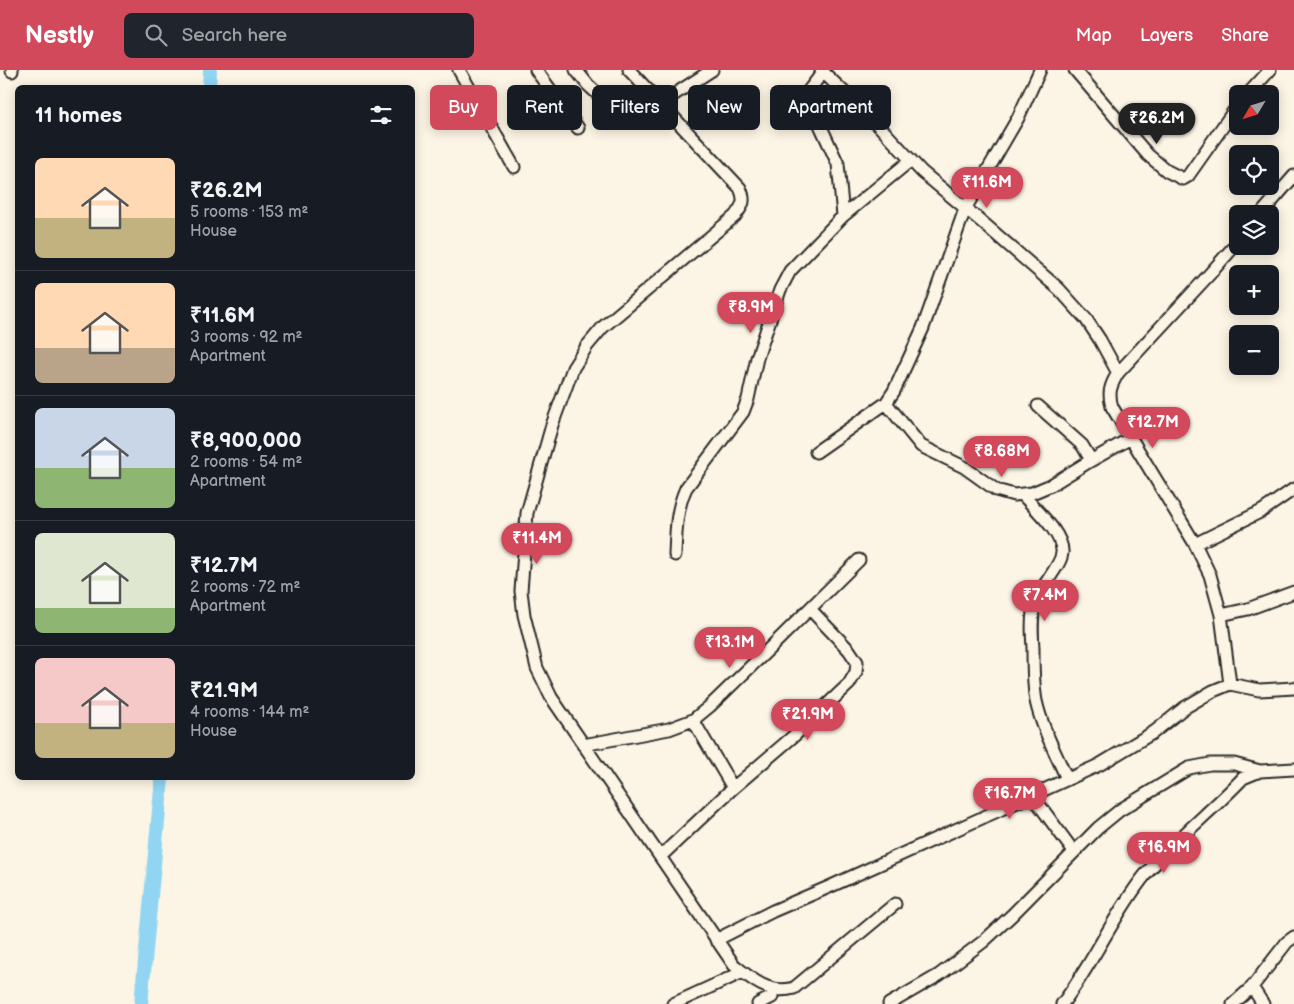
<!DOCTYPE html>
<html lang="en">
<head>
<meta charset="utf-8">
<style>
  :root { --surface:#171b24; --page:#20242c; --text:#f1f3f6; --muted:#9ea1a6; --line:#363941; --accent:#d1495b }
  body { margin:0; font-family:"Balsamiq Sans",sans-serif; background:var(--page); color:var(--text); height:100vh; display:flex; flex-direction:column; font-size:19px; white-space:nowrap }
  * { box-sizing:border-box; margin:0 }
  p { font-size:16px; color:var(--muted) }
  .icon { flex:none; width:28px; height:28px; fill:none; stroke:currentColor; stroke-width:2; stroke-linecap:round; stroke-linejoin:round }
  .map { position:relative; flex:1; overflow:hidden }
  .drawer { position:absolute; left:15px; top:15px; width:400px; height:695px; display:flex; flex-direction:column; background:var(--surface); border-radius:8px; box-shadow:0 2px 12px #0003 }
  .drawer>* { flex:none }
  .top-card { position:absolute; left:430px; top:15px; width:475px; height:45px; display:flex; gap:10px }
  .needle { width:32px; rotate:232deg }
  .controls { position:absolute; left:1229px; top:15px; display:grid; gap:10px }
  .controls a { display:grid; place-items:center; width:50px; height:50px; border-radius:8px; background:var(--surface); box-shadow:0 2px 12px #0003; font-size:25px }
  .price { position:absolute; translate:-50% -42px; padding:0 11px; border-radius:18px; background:var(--accent); color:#fff; font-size:16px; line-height:32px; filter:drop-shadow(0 1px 2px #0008) }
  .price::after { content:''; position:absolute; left:50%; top:30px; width:15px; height:11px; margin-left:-8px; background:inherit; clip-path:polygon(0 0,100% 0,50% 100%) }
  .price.active { background:#222; color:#fff }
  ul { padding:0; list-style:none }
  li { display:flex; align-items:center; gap:15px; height:125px; padding:0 20px }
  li+li { border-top:1px solid var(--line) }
  li span { display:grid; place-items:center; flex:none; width:140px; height:100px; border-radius:8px; color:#555 }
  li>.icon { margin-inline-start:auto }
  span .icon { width:60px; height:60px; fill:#fffc; stroke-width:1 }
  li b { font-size:21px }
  h2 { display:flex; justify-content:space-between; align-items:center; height:60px; padding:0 20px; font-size:21px }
  .pill { padding:0 18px; border-radius:8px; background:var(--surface); box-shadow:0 2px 12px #0003; font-size:18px; line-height:45px }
  .pill.active { background:var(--accent); color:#fff }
  header { display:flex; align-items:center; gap:30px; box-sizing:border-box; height:70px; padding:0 25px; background:var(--accent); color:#fff }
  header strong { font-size:24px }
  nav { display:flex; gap:28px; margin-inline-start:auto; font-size:18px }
  .search { width:350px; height:45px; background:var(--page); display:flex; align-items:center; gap:12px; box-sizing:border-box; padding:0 18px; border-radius:8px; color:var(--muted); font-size:19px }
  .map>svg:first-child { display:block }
</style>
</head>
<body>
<header>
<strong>Nestly</strong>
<div class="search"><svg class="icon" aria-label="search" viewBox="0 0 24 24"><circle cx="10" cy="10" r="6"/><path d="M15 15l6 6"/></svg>Search here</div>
<nav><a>Map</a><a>Layers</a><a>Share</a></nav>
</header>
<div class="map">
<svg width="1294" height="934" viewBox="0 0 1294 934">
  <rect width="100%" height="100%" fill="#fcf5e5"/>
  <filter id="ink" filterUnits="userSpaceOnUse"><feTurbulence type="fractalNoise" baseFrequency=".02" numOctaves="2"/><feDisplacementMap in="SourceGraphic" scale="10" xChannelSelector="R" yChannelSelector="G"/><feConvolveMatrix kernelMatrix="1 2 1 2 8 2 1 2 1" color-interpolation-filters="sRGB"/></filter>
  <g filter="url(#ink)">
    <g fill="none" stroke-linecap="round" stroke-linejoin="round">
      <!-- canal -->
      <path stroke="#91d5f3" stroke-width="14" d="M 209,18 L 210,0
        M 141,934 L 162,708"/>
      <defs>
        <path id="minor" d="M 12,0 L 12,1
          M 459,0 L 514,97
          M 536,0 L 578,58
          M 576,0 L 588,15 L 601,27
          M 629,0 L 740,118 C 746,131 743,135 735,146 L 603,257 L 587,276 L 573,298 L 552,355 L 527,443 L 521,521 L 524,545 L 537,598 L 551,627 L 734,895 C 752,910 770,925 794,918 L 895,834
          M 821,0 L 879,56 L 922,102 L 982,152 L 1059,219 L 1086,249 L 1100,270 L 1118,303
          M 1075,0 L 1148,85 L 1167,101 L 1183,109 L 1188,106 L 1238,35
          M 823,2 L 806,24 L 808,35 L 815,44 L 838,94 L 843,146
          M 1248,24 L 1270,0
          M 661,33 L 712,0
          M 1261,144 L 1294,106
          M 886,333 L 921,376 L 964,397 L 996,420 L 1014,425 L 1032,423 L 1051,415 L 1085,394 L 1131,368
          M 1038,336 L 1082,375 L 1091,390
          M 816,382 L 886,333 L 894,321 L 923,258 L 965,139 L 1018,48 L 1040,0
          M 1022,424 C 1034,438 1064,464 1062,483 C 1061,496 1040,517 1035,533 C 1031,547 1032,563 1033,578 C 1033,596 1033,614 1036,631 C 1042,658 1056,684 1067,709
          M 1195,474 L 1262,441 L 1294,419
          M 675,485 C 676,461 676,440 686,418 L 743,342 L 748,329 L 757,288 L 780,220 L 790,201 L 843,146 L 911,90
          M 1221,545 L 1248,539 L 1294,522
          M 1230,614 L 1221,545 L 1210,505 L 1195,474 L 1112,337 C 1108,323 1110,316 1118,303 L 1207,207 L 1238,172
          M 693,650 L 733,718
          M 583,675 L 669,659 L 693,650 L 710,636 L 772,576 L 859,490
          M 1032,725 L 1074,782
          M 661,786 L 733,718 L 796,664 L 849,614 L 856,602 L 857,592 L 849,580 L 810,539
          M 716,870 L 773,841 L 829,817 L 1099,695 L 1154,662 L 1184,638 L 1213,621 L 1230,614 L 1259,620 L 1294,618
          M 1252,917 L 1263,934
          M 673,934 L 743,902
          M 758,934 L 772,927
          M 889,934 L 939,905 L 984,871 L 1012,845 L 1098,758 L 1120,740 L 1189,698 L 1210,694 L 1234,694 L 1260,701
          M 1062,934 C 1093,894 1113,845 1145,805 C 1174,770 1212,741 1243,708 L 1260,701 L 1294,699
          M 1233,934 L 1252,917 L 1287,872 L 1294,867"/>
      </defs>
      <!-- minor casing -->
      <use href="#minor" stroke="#2b2b2b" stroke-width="15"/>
      <!-- minor -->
      <use href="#minor" stroke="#fcf5e5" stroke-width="11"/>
    </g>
  </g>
</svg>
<div class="controls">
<a><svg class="needle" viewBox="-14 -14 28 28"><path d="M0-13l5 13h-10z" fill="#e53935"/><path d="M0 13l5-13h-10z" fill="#9ea1a6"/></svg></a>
<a><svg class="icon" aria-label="locate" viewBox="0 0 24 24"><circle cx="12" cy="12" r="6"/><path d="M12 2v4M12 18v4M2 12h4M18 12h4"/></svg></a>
<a><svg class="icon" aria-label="layers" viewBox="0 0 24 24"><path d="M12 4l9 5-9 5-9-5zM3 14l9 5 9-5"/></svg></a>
<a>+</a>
<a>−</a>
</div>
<b class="price active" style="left:1157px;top:75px">₹26.2M</b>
<b class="price" style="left:987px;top:139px">₹11.6M</b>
<b class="price" style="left:751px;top:264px">₹8.9M</b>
<b class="price" style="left:1153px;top:379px">₹12.7M</b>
<b class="price" style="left:1002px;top:408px">₹8.68M</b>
<b class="price" style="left:537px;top:495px">₹11.4M</b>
<b class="price" style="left:1045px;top:552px">₹7.4M</b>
<b class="price" style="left:730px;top:599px">₹13.1M</b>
<b class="price" style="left:808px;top:671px">₹21.9M</b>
<b class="price" style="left:1010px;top:750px">₹16.7M</b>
<b class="price" style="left:1164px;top:804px">₹16.9M</b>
<div class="top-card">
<a class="pill active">Buy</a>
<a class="pill">Rent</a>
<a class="pill">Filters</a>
<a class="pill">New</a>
<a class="pill">Apartment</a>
</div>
<section class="drawer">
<h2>11 homes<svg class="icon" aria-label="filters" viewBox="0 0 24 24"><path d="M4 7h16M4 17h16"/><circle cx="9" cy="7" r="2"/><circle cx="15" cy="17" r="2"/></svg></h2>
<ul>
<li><span style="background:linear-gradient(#ffd9b3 60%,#c2b280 0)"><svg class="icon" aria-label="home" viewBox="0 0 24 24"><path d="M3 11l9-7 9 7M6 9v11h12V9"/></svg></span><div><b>₹26.2M</b><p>5 rooms · 153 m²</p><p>House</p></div></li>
<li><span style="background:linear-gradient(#ffd9b3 65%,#b9a48a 0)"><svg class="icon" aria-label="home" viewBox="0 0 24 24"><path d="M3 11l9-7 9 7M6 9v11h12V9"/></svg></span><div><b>₹11.6M</b><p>3 rooms · 92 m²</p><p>Apartment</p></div></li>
<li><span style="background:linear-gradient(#c9d6e8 60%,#8fb573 0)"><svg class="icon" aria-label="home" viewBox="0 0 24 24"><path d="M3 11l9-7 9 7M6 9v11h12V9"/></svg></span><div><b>₹8,900,000</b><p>2 rooms · 54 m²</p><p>Apartment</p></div></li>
<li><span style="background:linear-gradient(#dfe7d0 75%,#8fb573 0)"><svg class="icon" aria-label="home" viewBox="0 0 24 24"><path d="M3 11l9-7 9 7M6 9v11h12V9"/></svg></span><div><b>₹12.7M</b><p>2 rooms · 72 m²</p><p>Apartment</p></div></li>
<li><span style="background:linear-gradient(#f6c9c9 65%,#c2b280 0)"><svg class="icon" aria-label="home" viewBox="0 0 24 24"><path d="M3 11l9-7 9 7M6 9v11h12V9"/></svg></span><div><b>₹21.9M</b><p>4 rooms · 144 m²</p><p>House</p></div></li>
</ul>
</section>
</div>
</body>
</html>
